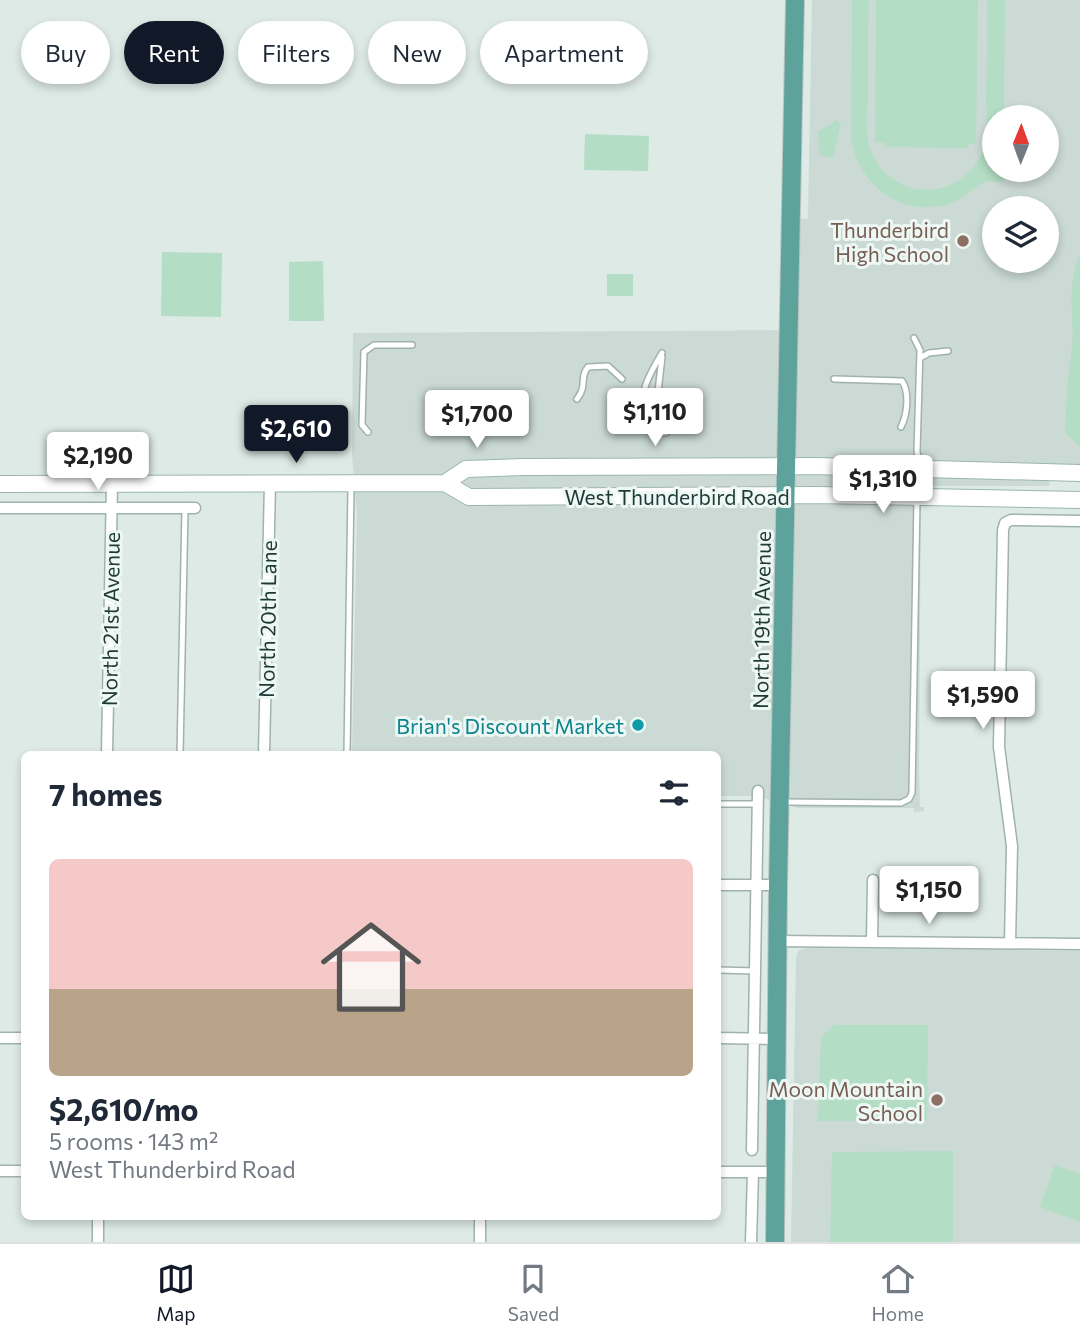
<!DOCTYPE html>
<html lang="en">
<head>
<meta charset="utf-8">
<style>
  :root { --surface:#fff; --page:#f2f2f3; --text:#1f2937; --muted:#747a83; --line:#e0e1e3; --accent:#111827 }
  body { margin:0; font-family:Commissioner,sans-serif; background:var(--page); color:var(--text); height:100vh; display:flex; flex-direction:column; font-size:26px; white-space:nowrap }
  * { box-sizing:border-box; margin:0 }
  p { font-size:23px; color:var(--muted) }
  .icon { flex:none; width:38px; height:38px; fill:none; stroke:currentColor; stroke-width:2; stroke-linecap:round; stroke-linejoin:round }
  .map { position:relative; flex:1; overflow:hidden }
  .sheet { position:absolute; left:21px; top:751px; width:700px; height:469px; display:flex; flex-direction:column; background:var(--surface); border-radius:10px; box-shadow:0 4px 10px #0003 }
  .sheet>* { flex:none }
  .guide { position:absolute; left:21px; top:21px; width:700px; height:63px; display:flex; gap:14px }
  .needle { width:46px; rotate:1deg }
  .buttons { position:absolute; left:982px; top:105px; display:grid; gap:14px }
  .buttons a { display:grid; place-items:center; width:77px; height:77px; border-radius:50%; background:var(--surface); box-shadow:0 4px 10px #0003; font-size:35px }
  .price { position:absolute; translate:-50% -60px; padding:0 16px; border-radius:7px; background:#fff; color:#222; font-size:23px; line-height:46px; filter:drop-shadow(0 2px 4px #0008) }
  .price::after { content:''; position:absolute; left:50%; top:42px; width:21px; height:16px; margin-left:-10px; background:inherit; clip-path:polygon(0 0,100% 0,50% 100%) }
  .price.current { background:var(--accent); color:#fff }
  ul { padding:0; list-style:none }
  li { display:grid; align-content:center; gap:14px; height:371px; padding:0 28px }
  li+li { border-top:2px solid var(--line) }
  li span { display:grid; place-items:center; height:217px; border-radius:10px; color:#555 }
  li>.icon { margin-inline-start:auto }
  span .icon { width:126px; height:126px; fill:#fffc; stroke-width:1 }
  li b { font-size:30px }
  h2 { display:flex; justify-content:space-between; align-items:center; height:84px; padding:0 28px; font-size:30px }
  .chip { padding:0 24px; border-radius:32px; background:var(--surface); box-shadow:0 4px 10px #0003; font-size:24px; line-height:63px }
  .chip.current { background:var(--accent); color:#fff }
  .menu { display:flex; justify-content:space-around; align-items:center; height:98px; border-top:2px solid var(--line); background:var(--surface); font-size:19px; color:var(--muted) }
  .menu a { display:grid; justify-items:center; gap:4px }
  .menu .current { color:var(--accent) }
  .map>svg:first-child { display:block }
</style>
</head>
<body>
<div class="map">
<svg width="1080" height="1242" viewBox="0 0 1080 1242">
  <rect width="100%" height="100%" fill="#ddeae6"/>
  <!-- built -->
  <path fill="#cbdad5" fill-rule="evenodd" d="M 812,0 L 1080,0 L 1080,464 L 1050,464 L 1049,486 L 921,486 L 919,774 L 920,807 L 924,807 L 924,811 L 914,812 L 914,808 L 797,808 L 779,801 L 748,796 L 718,796 L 718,754 L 352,754 L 357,515 L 352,456 L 353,333 L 787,330 L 790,217 L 808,219 ZM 994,117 L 1046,117 L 1046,170 L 994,170 ZM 994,208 L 1046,208 L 1046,261 L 994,261 Z
    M 805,948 L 1080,951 L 1080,1242 L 791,1242 L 796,959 L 798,951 Z"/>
  <!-- green -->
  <path fill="#b4ddc5" d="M 852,0 L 869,0 C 868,32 868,64 868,96 C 867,111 865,129 869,144 C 876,176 910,197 942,188 C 963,182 980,165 985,144 C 988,129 986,111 986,96 C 987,64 987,32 987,0 L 1005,0 L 1004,117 L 994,117 L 994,170 L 1003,170 L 1003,182 C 998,182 991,181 986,182 C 978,183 962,200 949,204 C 902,218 860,186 851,140 Z
    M 876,0 L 978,0 L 976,144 L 968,144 L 968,148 L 885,147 L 885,143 L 875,142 Z
    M 837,120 L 841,123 L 833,158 L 819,155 L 818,132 Z
    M 585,134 L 649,136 L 648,171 L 584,170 Z
    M 162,252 L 222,253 L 221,317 L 161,316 Z
    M 1079,255 L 1080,255 L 1080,447 L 1065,432 C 1066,403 1068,375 1072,346 C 1074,327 1070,306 1072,287 C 1073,276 1076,265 1079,255 Z
    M 323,261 L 324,321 L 289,321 L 289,262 Z
    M 607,274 L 633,274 L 633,296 L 607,296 Z
    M 834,1025 L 928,1025 L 927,1120 L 818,1121 L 821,1037 Z
    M 953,1151 L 953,1242 L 830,1242 L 832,1152 Z
    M 1055,1165 L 1080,1174 L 1080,1222 L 1040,1207 Z"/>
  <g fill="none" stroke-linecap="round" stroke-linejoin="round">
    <defs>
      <path id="service" d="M 914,338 L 920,350 L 917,451 L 919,466
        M 920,358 L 929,353 L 948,351
        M 834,379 L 902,381 C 910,393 907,415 901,427
        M 658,392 L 662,357
        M 577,399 C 588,385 579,377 588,367 L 608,366 L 622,379
        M 659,422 L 666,433 L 651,433 L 642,424 C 642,389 644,383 662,353
        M 368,432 L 362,425 L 364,352 L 374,345 L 412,345
        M 180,754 L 185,509
        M 347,754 L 351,486
        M 783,802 L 901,803 L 909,799 L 912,793 L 917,499
        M 718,804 L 758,804
        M 718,970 L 755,971"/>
      <path id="minor" d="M 0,508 L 195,508
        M 107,754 L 112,484
        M 264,754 L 270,483
        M 718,885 L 778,885
        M 777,941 L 1080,944
        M 872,941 L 873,880
        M 1010,943 L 1012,846 L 999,747 L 1003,530 L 1005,523 L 1011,520 L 1080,521
        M 0,1038 L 24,1038
        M 718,1038 L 776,1039
        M 752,1150 L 758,791
        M 0,1171 L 24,1171
        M 718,1172 L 776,1172
        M 98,1242 L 98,1216
        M 480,1242 L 480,1216
        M 751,1242 L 753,1172"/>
      <path id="secondary" d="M 445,483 L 466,469 L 524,467 L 813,466 L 1080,473
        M 0,484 L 445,483 L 469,497 L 817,495 L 1080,500"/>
      <path id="primary" d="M 775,1242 L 778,885 L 795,0"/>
    </defs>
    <!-- service casing -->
    <use href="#service" stroke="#a0b2ae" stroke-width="8"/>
    <!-- minor casing -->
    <use href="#minor" stroke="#a0b2ae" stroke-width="13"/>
    <!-- secondary casing -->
    <use href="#secondary" stroke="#9bb6b0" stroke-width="18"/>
    <!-- primary casing -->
    <use href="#primary" stroke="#bcc4c3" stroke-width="20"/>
    <!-- service -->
    <use href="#service" stroke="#fff" stroke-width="5"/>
    <!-- minor -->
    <use href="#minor" stroke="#fff" stroke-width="10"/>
    <!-- secondary -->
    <use href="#secondary" stroke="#fff" stroke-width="16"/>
    <!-- primary -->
    <use href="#primary" stroke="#5ea39b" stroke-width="18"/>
  </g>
  <!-- markers -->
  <g fill="#8d6e63" stroke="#edf7f3" stroke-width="2.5">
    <circle cx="963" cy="241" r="7"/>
    <circle cx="937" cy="1100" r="7"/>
  </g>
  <circle fill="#0f9aa8" stroke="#edf7f3" stroke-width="2.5" cx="638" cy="725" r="7"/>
  <g text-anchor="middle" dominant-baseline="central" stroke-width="6" stroke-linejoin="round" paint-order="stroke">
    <!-- education labels -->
    <g font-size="21" fill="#785e54" stroke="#edf7f3" text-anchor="end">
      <text x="949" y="229">Thunderbird<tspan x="949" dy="24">High School</tspan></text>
      <text x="923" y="1088">Moon Mountain<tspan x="923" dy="24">School</tspan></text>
    </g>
    <!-- street labels -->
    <g font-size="21" fill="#1e3a36" stroke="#edf7f3">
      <text x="677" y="496">West Thunderbird Road</text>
      <text transform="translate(110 619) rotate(-89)">North 21st Avenue</text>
      <text transform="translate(267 619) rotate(-89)">North 20th Lane</text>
      <text transform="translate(761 620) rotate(-89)">North 19th Avenue</text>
    </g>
    <!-- culture labels -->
    <g font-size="21" fill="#0d838f" stroke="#edf7f3" text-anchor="end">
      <text x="624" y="725">Brian's Discount Market</text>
    </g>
  </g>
</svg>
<div class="buttons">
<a><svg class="needle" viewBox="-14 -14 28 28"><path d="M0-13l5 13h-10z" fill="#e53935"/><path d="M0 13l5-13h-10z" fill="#747a83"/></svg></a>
<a><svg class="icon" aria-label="layers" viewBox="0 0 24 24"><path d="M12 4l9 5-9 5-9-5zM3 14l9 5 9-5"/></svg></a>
</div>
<b class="price" style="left:655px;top:448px">$1,110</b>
<b class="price" style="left:477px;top:450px">$1,700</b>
<b class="price current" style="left:296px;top:465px">$2,610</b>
<b class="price" style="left:98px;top:492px">$2,190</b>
<b class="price" style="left:883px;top:515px">$1,310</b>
<b class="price" style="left:983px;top:731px">$1,590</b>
<b class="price" style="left:929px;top:926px">$1,150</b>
<div class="guide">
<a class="chip">Buy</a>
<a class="chip current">Rent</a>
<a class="chip">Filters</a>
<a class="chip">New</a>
<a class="chip">Apartment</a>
</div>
<section class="sheet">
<h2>7 homes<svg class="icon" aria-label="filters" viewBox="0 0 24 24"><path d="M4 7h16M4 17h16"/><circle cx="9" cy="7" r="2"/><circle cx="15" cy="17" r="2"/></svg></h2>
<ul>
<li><span style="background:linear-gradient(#f6c9c9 60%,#b9a48a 0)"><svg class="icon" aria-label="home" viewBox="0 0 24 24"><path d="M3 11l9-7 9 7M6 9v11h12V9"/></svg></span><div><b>$2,610/mo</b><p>5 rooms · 143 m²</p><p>West Thunderbird Road</p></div></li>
</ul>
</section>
</div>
<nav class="menu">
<a class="current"><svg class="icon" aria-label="map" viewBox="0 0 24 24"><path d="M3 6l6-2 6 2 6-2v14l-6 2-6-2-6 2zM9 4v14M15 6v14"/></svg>Map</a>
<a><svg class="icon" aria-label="saved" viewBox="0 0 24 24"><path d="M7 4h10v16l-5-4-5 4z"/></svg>Saved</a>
<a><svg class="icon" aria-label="home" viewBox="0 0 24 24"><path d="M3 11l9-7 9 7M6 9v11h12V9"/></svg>Home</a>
</nav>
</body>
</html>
